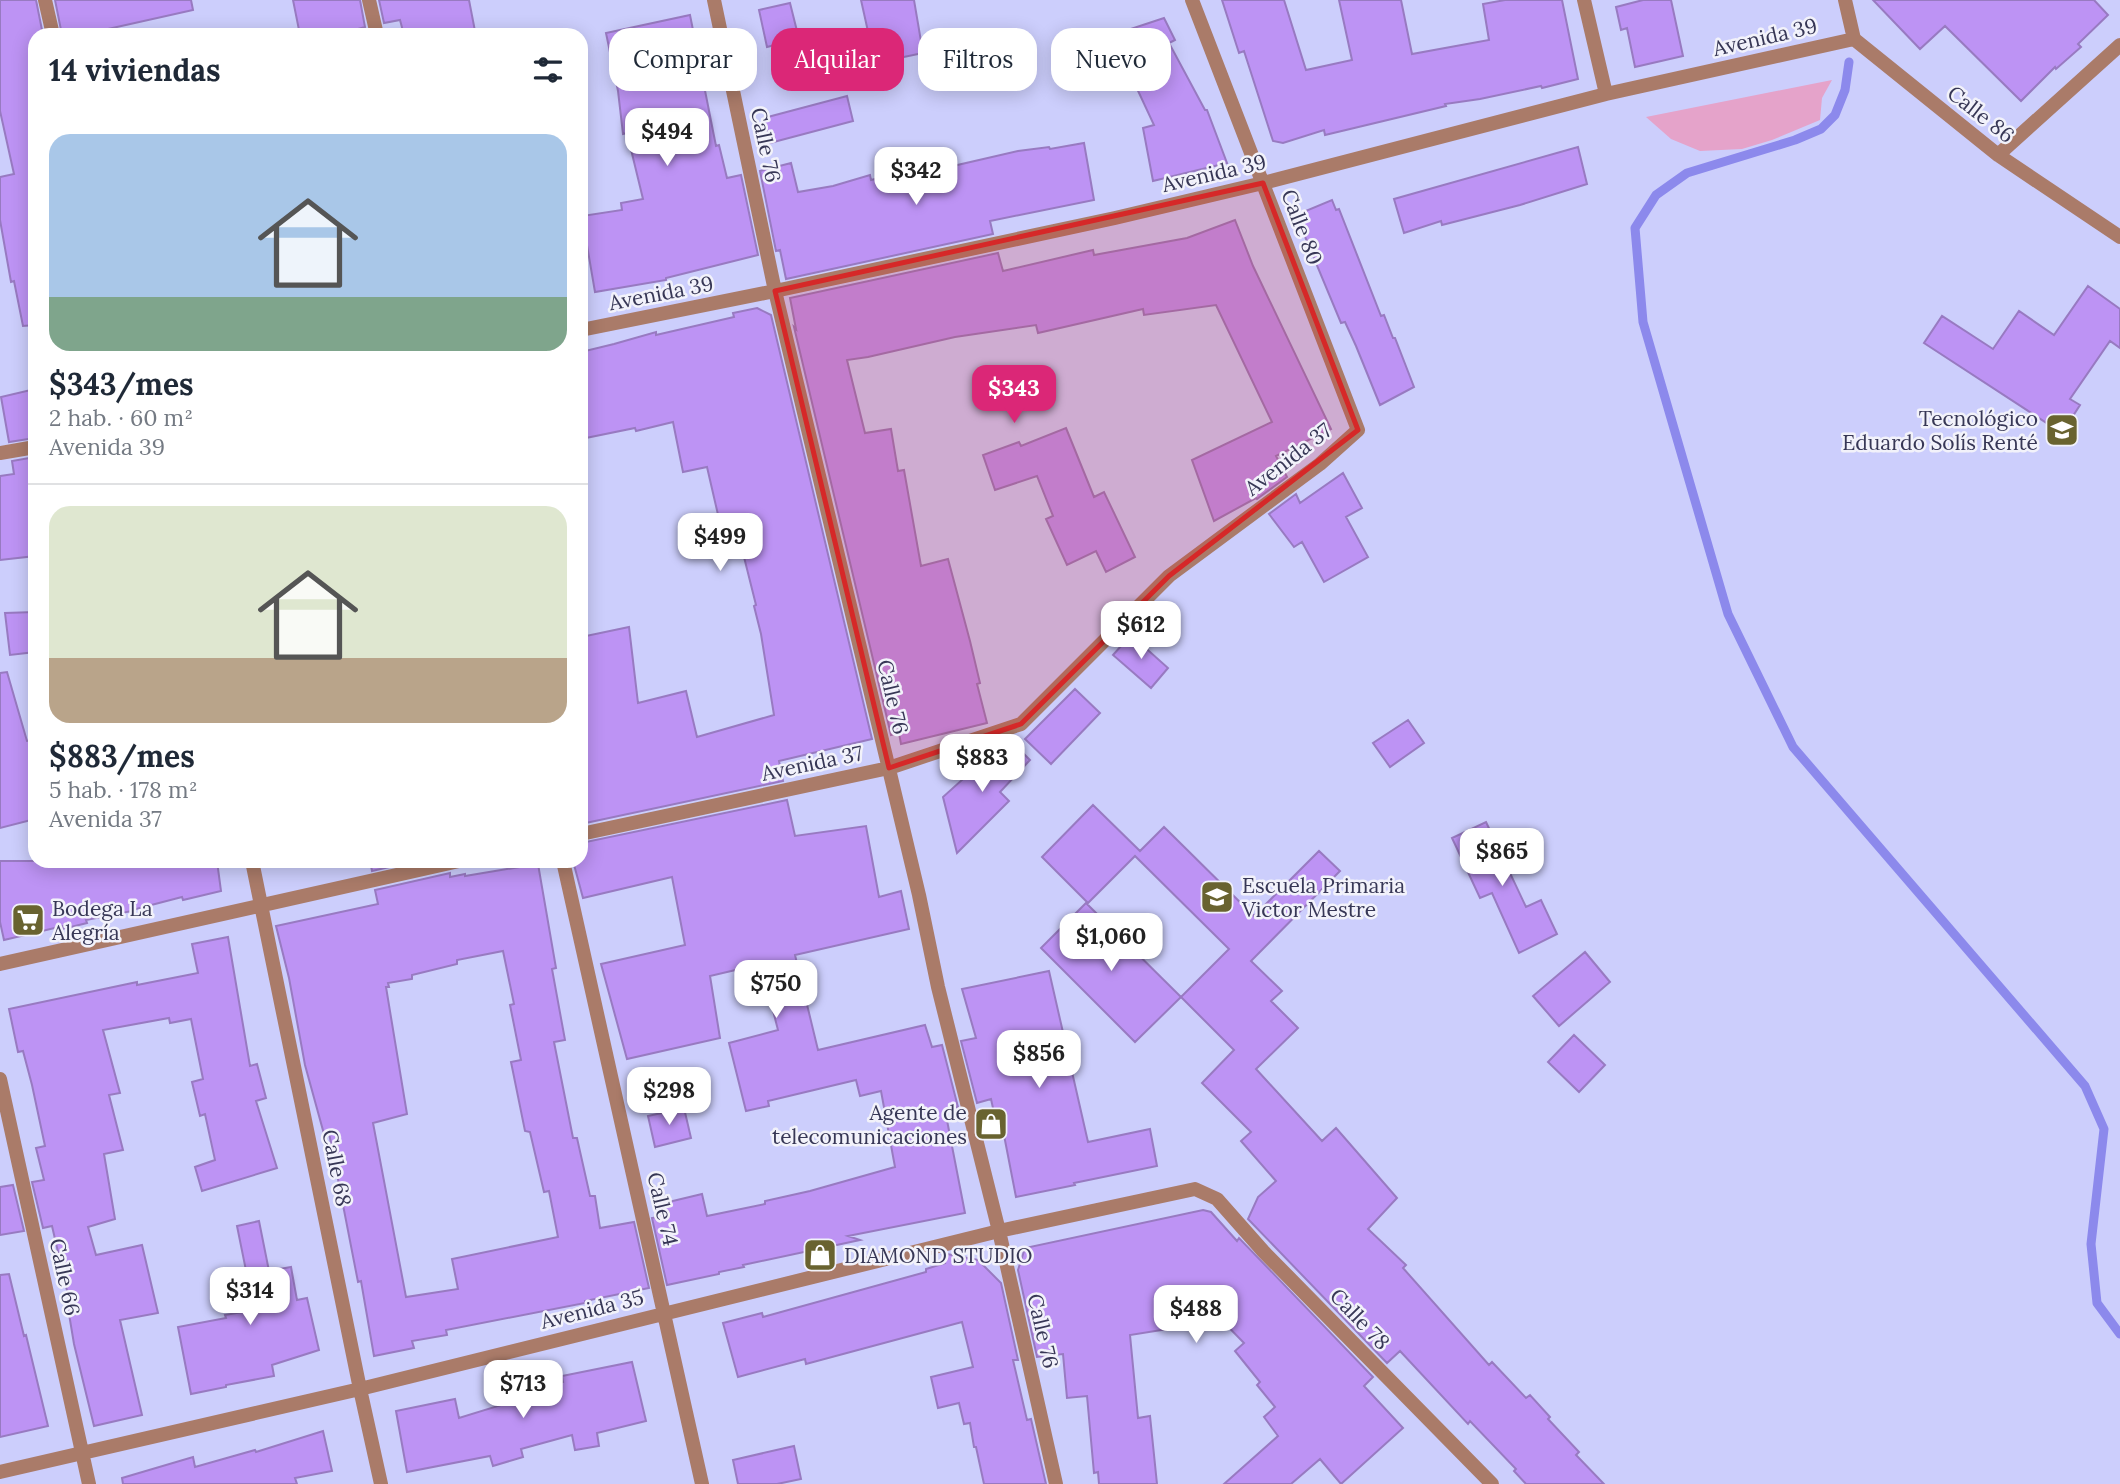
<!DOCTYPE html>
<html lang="es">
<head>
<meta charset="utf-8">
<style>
  :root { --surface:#fff; --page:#f2f2f3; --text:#1f2937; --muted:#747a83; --line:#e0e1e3; --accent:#db2777 }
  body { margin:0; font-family:Lora,serif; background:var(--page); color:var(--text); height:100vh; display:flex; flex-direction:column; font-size:26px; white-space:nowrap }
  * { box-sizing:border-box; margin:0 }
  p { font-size:23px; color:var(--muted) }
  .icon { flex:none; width:38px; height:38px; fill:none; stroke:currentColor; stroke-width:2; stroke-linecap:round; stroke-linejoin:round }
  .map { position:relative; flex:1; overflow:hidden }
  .side { position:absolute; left:28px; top:28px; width:560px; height:840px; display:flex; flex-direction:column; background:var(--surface); border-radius:21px; box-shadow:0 4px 18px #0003 }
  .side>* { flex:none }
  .top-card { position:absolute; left:609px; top:28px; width:665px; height:63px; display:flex; gap:14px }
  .price { position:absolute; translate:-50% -60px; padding:0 16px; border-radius:14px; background:#fff; color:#222; font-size:23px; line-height:46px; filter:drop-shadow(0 2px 4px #0008) }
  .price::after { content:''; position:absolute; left:50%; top:42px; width:21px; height:16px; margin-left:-10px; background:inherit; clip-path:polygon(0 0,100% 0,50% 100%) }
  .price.on { background:var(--accent); color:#fff }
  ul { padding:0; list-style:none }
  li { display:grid; align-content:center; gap:14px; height:371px; padding:0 21px }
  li+li { border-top:2px solid var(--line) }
  li span { display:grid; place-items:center; height:217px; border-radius:21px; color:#555 }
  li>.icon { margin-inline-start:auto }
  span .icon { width:126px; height:126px; fill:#fffc; stroke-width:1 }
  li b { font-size:30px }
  h2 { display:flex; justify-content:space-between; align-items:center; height:84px; padding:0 21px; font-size:30px }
  .chip { padding:0 24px; border-radius:21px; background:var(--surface); box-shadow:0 4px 18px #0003; font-size:24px; line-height:63px }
  .chip.on { background:var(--accent); color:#fff }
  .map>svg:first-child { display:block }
</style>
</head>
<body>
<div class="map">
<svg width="2120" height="1484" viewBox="0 0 2120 1484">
  <rect width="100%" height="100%" fill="#cccefc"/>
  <!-- green -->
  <path fill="#e5a3ca" d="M 1832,80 L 1822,98 L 1820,120 L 1772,140 L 1742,149 L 1700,151 L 1671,139 L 1646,117 Z"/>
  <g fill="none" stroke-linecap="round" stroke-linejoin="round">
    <!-- stream -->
    <path stroke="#8c89ec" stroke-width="9" d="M 1849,62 L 1845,90 L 1835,115 L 1821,129 L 1795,140 L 1687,173 L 1656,195 L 1635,228 L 1643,322 L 1728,614 L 1793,747 L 2085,1086 L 2104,1129 L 2091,1244 L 2097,1303 L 2120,1334"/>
  </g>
  <!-- building -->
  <path fill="#bd93f4" stroke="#987ac1" stroke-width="2" fill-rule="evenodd" d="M 0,0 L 36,0 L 43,35 L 35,35 L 35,325 L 23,326 L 14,281 L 11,282 L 0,220 L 0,177 L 14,174 L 0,111 Z
    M 55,0 L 191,0 L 193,10 L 99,31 L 100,35 L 62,35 Z
    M 293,0 L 360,0 L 365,27 L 351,31 L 351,35 L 300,35 Z
    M 379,0 L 469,0 L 475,31 L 459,35 L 404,35 L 400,20 L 384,23 Z
    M 861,0 L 914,0 L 923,53 L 875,63 Z
    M 1222,0 L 1284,0 L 1306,70 L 1352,60 L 1339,0 L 1401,0 L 1412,54 L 1489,40 L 1483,4 L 1505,0 L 1562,0 L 1578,79 L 1542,88 L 1541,86 L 1480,99 L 1445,104 L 1446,106 L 1325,135 L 1324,130 L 1283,143 L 1273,141 L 1244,51 L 1239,53 Z
    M 1643,0 L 1671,0 L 1683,56 L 1635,67 L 1627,28 L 1621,30 L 1616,7 Z
    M 1873,0 L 2094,0 L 2108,15 L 2078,44 L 2081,47 L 2056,69 L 2055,67 L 2021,101 L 1945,26 L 1920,49 Z
    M 790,3 L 799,39 L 767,47 L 759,10 Z
    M 690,15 L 716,146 L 719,145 L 727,178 L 741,175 L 758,255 L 666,278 L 666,280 L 595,292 L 582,216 L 622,210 L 621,203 L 643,199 L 627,133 L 623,134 L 618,91 L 606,33 Z
    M 1164,18 L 1175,40 L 1169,43 L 1205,110 L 1207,110 L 1227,163 L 1153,181 L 1143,128 L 1154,125 L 1126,65 L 1102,78 L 1085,44 Z
    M 847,96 L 853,121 L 770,143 L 764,118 Z
    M 1084,143 L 1094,200 L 990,221 L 993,234 L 786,279 L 780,250 L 776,251 L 760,171 L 791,163 L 798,192 L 833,186 L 870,175 L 871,180 L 919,168 L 920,171 L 939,166 L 940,169 L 1018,151 L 1049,147 L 1050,149 Z
    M 1578,147 L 1587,184 L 1520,205 L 1442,225 L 1441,221 L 1404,233 L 1394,199 Z
    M 1332,200 L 1336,210 L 1339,209 L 1381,316 L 1384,315 L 1393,338 L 1395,338 L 1414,387 L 1380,405 L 1356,346 L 1345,322 L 1341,323 L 1296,215 Z
    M 1235,220 L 1253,266 L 1331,429 L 1276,456 L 1287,477 L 1257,499 L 1256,498 L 1214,521 L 1192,460 L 1272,422 L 1216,305 L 1144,315 L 1143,309 L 1038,333 L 1036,325 L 955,337 L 868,357 L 847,360 L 865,433 L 891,429 L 898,471 L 904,470 L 921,566 L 948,559 L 970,641 L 980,683 L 977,684 L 987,723 L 901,744 L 899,733 L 891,735 L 794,327 L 796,329 L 790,298 L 998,253 L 1003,271 L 1093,250 L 1094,255 L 1187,238 Z
    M 2088,286 L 2120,309 L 2120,348 L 2110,341 L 2070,399 L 2080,405 L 2062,433 L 1924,343 L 1942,316 L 1993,349 L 2019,311 L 2054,335 Z
    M 757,308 L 771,315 L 872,739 L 779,761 L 783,781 L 581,824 L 581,637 L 629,627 L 638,703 L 686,691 L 697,737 L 774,715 L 761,634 L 754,606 L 756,605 L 742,549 L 733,550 L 727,531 L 722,532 L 707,467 L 683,472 L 673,422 L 636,431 L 635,428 L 581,439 L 581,352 L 614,344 L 656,332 L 656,335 L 734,317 L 733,313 Z
    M 35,389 L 35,438 L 9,442 L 1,397 Z
    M 1066,428 L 1094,497 L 1104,492 L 1135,557 L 1106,572 L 1096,551 L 1067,565 L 1046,519 L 1053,516 L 1037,476 L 995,490 L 983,455 L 1019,442 L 1021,446 Z
    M 35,457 L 35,556 L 0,560 L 0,476 L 14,474 L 12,461 Z
    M 1343,473 L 1362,508 L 1346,517 L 1368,557 L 1324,582 L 1302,542 L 1294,547 L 1269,514 L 1296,494 L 1300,503 Z
    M 35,612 L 35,652 L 10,655 L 5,613 Z
    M 1131,635 L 1168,668 L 1151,688 L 1113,655 Z
    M 7,672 L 27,741 L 35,740 L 35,819 L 0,828 L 0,673 Z
    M 1075,689 L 1100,713 L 1051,764 L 1025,739 Z
    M 1408,720 L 1424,743 L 1390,767 L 1373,743 Z
    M 1012,742 L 1030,760 L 1000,792 L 1009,801 L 957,853 L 943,797 L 994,751 L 996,756 Z
    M 787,800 L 795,836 L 866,826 L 879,897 L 901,891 L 909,929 L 795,955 L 818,1050 L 925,1025 L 932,1047 L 942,1045 L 958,1107 L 945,1110 L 965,1213 L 848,1236 L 860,1240 L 743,1265 L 744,1267 L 719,1272 L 719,1274 L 667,1285 L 652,1218 L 658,1217 L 656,1205 L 702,1194 L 707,1216 L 765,1204 L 765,1201 L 810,1191 L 895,1167 L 881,1091 L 860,1096 L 856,1080 L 768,1101 L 769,1106 L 746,1111 L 729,1043 L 778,1030 L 761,964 L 710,976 L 720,1038 L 627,1059 L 601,964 L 685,945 L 672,877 L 583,898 L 573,861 L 581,861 L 581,843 Z
    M 1093,805 L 1140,851 L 1164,827 L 1254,916 L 1319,851 L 1340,871 L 1251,961 L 1282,991 L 1271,1001 L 1298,1028 L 1256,1069 L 1322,1141 L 1336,1128 L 1397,1198 L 1368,1229 L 1406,1265 L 1403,1268 L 1489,1365 L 1492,1362 L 1526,1398 L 1530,1395 L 1550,1417 L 1548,1419 L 1579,1452 L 1576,1455 L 1604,1484 L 1526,1484 L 1514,1471 L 1516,1469 L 1470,1421 L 1468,1424 L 1400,1351 L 1387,1363 L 1248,1219 L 1258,1197 L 1276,1181 L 1241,1141 L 1251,1132 L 1202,1083 L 1234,1050 L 1181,997 L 1229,949 L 1135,856 L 1088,903 L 1042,857 Z
    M 1486,822 L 1526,907 L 1541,900 L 1557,934 L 1519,953 L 1492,893 L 1480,898 L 1452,838 Z
    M 0,861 L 217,861 L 221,891 L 183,900 L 182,897 L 132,910 L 132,911 L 86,920 L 87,923 L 63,929 L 63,926 L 4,940 L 0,922 Z
    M 370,861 L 415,861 L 372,871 Z
    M 538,864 L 556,968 L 552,969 L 565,1040 L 554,1042 L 573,1138 L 577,1138 L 590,1196 L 595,1196 L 600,1228 L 634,1222 L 649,1288 L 585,1301 L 585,1303 L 446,1330 L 447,1335 L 412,1341 L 414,1348 L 374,1356 L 361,1281 L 358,1282 L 329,1133 L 324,1134 L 305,1065 L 289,978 L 276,926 L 378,904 L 375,890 L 450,873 L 450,877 L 465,874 L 465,876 ZM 503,951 L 514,1004 L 510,1005 L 521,1060 L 511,1062 L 525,1131 L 530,1132 L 544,1192 L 549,1191 L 558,1237 L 452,1259 L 458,1289 L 406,1297 L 373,1123 L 407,1114 L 386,987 L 389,987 L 388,983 L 412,979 L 412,975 L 457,964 L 457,960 Z
    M 1086,903 L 1181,997 L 1135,1042 L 1041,948 Z
    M 228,937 L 250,1066 L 257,1064 L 266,1098 L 256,1101 L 277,1168 L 202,1191 L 195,1167 L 215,1160 L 205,1114 L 200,1116 L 192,1082 L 203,1079 L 191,1019 L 170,1023 L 169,1018 L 103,1030 L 120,1093 L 109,1095 L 123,1150 L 104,1154 L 115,1219 L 88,1227 L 96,1255 L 142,1245 L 158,1313 L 120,1320 L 142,1415 L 94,1426 L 74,1344 L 68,1308 L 71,1308 L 52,1226 L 43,1228 L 32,1182 L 44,1180 L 36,1148 L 45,1146 L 32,1085 L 23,1051 L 18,1052 L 9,1009 L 137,982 L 137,985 L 198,973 L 192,944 Z
    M 1585,952 L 1610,982 L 1559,1026 L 1533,996 Z
    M 1049,971 L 1088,1142 L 1150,1129 L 1157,1166 L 1074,1183 L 1075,1185 L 1016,1197 L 1003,1130 L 998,1131 L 991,1099 L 977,1103 L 961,1041 L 976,1038 L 962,989 Z
    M 1574,1035 L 1605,1065 L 1579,1092 L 1548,1062 Z
    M 684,1108 L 691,1138 L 655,1147 L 648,1116 Z
    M 13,1185 L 24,1231 L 0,1235 L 0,1187 Z
    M 1203,1210 L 1211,1212 L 1237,1241 L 1239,1238 L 1373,1377 L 1364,1386 L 1403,1428 L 1341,1484 L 1320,1459 L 1291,1484 L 1224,1484 L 1278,1436 L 1264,1417 L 1275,1407 L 1257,1385 L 1260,1382 L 1235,1351 L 1244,1343 L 1204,1302 L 1180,1327 L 1130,1335 L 1138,1418 L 1150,1416 L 1157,1484 L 1099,1484 L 1098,1472 L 1094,1473 L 1087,1396 L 1067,1398 L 1063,1354 L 1037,1357 L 1018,1270 L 1025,1248 Z
    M 259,1221 L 269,1271 L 291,1267 L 297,1300 L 307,1298 L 319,1350 L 272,1365 L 274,1376 L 226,1385 L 226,1387 L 191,1394 L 178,1327 L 226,1318 L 225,1315 L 254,1310 L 237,1226 Z
    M 947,1254 L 978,1260 L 1001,1283 L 1018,1360 L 1013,1360 L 1027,1420 L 1031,1419 L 1046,1484 L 984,1484 L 976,1447 L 974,1447 L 970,1423 L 964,1424 L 959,1403 L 938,1408 L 931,1377 L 973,1367 L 962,1322 L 806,1364 L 805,1359 L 738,1377 L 723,1323 L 762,1313 L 763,1317 L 926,1272 L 926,1269 L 945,1263 L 942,1255 Z
    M 9,1274 L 24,1336 L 26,1335 L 48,1426 L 0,1437 L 0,1275 Z
    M 632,1362 L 646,1421 L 597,1433 L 599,1446 L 575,1450 L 572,1435 L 521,1449 L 523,1457 L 493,1466 L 490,1456 L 407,1472 L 396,1411 L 455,1399 L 459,1418 L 524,1398 L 522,1392 L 563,1382 L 562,1376 Z
    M 323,1431 L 332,1471 L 295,1478 L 297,1484 L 123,1484 L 122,1478 L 193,1457 L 195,1467 L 255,1450 L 256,1452 Z
    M 794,1446 L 801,1479 L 777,1484 L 738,1484 L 733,1460 Z"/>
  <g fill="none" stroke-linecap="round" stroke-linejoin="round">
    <!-- street -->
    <path stroke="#aa7b69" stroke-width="14" d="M 45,0 L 53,35
      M 369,0 L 377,35
      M 714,0 L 775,291 L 919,895 L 938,987 L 999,1231 L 1056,1484
      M 1584,0 L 1606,94
      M 1845,0 L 1854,39 L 1998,155 L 2120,237
      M 1998,155 L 2120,45
      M 581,330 L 775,291 L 1115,218 L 1263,183 L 1606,94 L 1854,39
      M 0,453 L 35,447
      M 581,834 L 889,768 L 1021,724 L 1169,576 L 1320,464 L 1358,430 L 1192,0
      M 252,861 L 360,1389 L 381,1484
      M 563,861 L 702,1484
      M 0,964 L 459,861
      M 0,1079 L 89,1484
      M 0,1472 L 360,1389 L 999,1231 L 1195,1189 L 1217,1199 L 1263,1251 L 1492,1484"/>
  </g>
  <!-- marked area -->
  <path fill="#d62828" fill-opacity="0.2" stroke="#d62828" stroke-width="5" stroke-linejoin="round" d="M 1263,183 L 1358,430 L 1169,576 L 1021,724 L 889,768 L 775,291 Z"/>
  <!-- icons -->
  <defs>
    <symbol id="school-square" viewBox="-11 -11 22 22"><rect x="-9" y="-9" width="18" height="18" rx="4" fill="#696330" stroke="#f2f2fa"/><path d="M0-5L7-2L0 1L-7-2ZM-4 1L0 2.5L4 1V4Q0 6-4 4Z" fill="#fff"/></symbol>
    <symbol id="supermarket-square" viewBox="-11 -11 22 22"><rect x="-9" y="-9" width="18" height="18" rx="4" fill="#696330" stroke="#f2f2fa"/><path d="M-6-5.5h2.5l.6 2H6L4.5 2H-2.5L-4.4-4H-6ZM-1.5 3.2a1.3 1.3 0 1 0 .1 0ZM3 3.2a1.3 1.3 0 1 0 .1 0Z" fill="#fff"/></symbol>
    <symbol id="shop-square" viewBox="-11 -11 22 22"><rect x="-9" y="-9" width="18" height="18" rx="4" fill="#696330" stroke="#f2f2fa"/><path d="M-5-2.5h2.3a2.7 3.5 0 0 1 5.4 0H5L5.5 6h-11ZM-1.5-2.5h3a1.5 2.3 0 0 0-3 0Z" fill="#fff"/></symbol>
  </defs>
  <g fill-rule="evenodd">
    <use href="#school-square" x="2043" y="411" width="38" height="38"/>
    <use href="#school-square" x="1198" y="878" width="38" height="38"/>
    <use href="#supermarket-square" x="9" y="901" width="38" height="38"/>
    <use href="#shop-square" x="972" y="1105" width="38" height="38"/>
    <use href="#shop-square" x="801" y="1236" width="38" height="38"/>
  </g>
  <g text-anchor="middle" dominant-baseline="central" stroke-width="5" stroke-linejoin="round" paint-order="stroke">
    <!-- street labels -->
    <g font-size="21" fill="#373756" stroke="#f2f2fa">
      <text transform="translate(1765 37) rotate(-13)">Avenida 39</text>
      <text transform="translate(1981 114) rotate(38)">Calle 86</text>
      <text transform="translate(766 145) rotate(78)">Calle 76</text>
      <text transform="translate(1214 173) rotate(-13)">Avenida 39</text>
      <text transform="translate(1302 227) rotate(69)">Calle 80</text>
      <text transform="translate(661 293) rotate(-11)">Avenida 39</text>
      <text transform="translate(1288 459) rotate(-38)">Avenida 37</text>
      <text transform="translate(893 697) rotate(77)">Calle 76</text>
      <text transform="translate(812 763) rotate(-12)">Avenida 37</text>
      <text transform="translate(337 1168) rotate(79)">Calle 68</text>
      <text transform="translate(663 1209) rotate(77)">Calle 74</text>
      <text transform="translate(65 1277) rotate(78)">Calle 66</text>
      <text transform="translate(592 1309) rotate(-14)">Avenida 35</text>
      <text transform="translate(1360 1319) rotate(46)">Calle 78</text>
      <text transform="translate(1043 1331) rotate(77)">Calle 76</text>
    </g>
    <!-- poi labels -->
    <g font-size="21" fill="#373756" stroke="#f2f2fa" text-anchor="start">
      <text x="2038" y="418" text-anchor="end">Tecnológico<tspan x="2038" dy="24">Eduardo Solís Renté</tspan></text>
      <text x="1242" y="885">Escuela Primaria<tspan x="1242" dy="24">Victor Mestre</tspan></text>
      <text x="52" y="908">Bodega La<tspan x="52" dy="24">Alegría</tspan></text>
      <text x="967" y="1112" text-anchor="end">Agente de<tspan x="967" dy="24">telecomunicaciones</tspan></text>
      <text x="844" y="1255">DIAMOND STUDIO</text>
    </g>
  </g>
</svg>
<b class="price" style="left:667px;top:168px">$494</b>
<b class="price" style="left:916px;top:207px">$342</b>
<b class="price on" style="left:1014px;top:425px">$343</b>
<b class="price" style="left:720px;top:573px">$499</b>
<b class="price" style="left:1141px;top:661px">$612</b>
<b class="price" style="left:982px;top:794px">$883</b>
<b class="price" style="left:1502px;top:888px">$865</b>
<b class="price" style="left:1111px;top:973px">$1,060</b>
<b class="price" style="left:776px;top:1020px">$750</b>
<b class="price" style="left:1039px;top:1090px">$856</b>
<b class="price" style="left:669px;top:1127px">$298</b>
<b class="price" style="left:250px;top:1327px">$314</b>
<b class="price" style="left:1196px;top:1345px">$488</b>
<b class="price" style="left:523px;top:1420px">$713</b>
<div class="top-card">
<a class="chip">Comprar</a>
<a class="chip on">Alquilar</a>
<a class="chip">Filtros</a>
<a class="chip">Nuevo</a>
</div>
<section class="side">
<h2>14 viviendas<svg class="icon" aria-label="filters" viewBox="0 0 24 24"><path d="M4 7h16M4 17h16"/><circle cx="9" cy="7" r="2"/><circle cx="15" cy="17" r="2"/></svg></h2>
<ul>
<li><span style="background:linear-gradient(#a9c7e8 75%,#7fa58c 0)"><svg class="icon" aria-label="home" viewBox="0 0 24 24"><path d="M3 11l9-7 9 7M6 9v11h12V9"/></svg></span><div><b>$343/mes</b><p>2 hab. · 60 m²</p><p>Avenida 39</p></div></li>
<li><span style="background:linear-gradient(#dfe7d0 70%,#b9a48a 0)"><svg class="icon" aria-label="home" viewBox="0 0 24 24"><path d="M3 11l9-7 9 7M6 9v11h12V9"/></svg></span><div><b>$883/mes</b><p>5 hab. · 178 m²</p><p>Avenida 37</p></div></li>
</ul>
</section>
</div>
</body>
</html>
